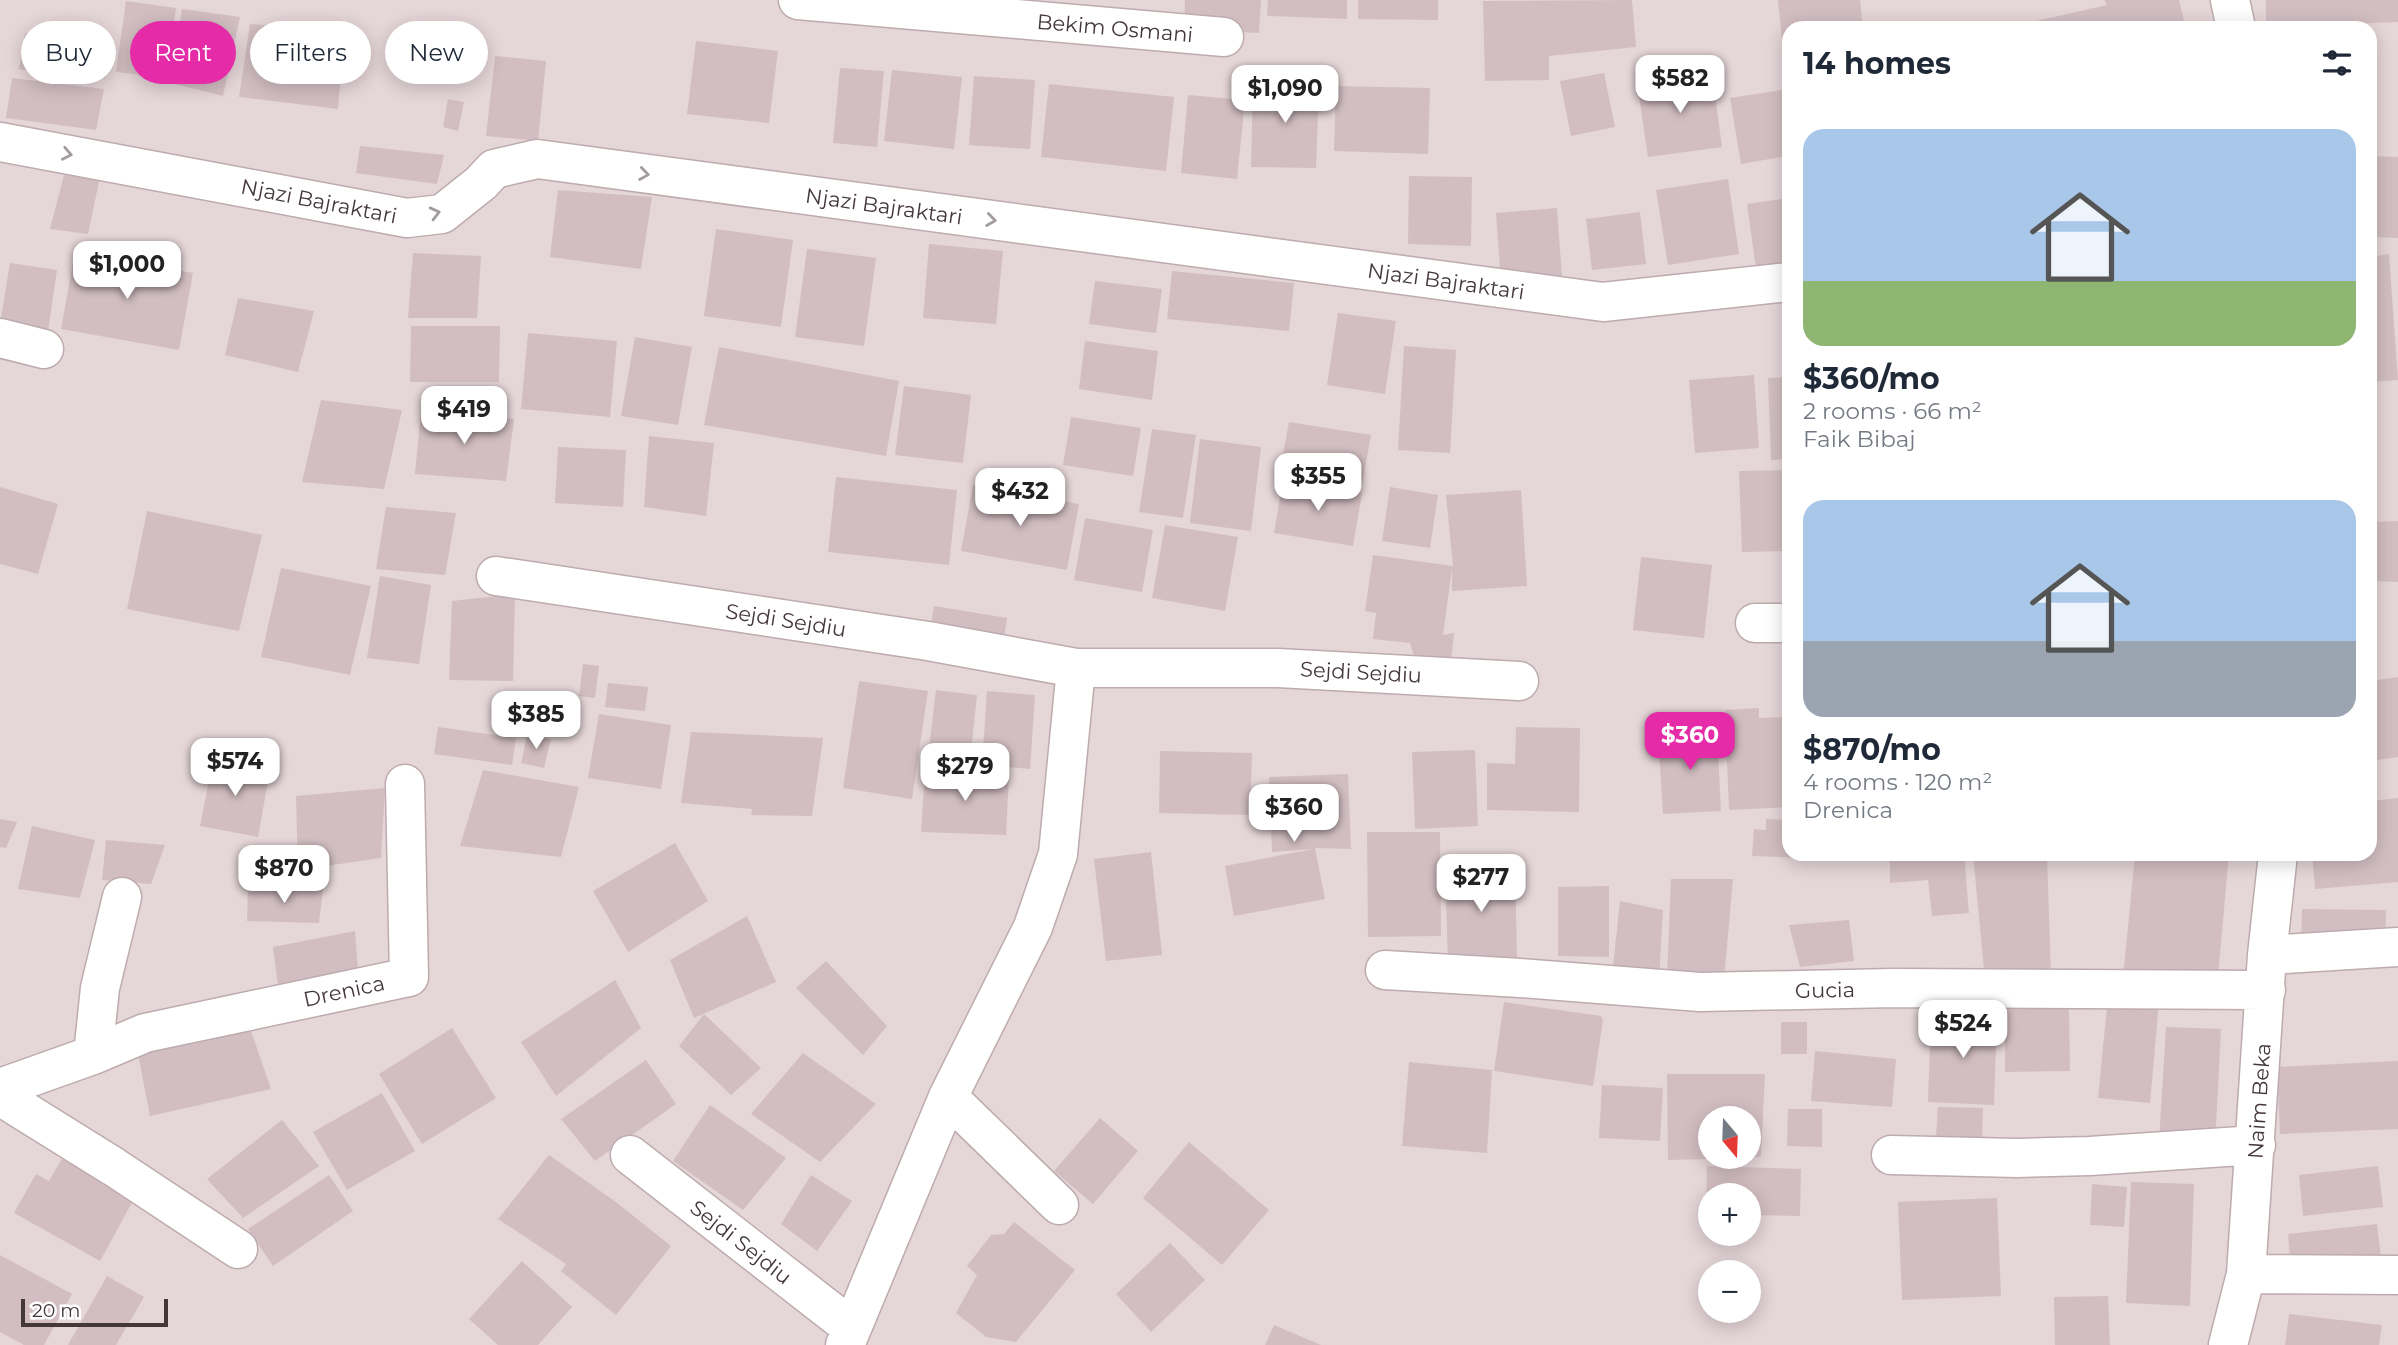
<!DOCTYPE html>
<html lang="en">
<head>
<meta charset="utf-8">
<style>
  :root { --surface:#fff; --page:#f2f2f3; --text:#1f2937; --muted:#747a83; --accent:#e52ba7 }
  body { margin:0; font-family:Montserrat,sans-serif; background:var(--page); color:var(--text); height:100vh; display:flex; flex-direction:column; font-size:26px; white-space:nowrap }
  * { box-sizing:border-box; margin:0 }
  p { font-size:23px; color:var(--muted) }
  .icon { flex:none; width:38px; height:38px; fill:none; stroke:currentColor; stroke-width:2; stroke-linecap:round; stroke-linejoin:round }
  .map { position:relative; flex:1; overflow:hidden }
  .side { position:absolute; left:1782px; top:21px; width:595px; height:840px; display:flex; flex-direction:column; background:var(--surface); border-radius:21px; box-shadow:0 4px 18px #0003 }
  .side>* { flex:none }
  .guide { position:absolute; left:21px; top:21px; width:665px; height:63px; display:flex; gap:14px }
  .needle { width:46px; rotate:161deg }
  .fabs { position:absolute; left:1698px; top:1106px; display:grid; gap:14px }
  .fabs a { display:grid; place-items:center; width:63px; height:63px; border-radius:50%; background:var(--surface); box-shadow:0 4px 18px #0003; font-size:35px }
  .scale { position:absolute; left:21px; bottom:18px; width:147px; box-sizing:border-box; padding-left:7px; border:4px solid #44373a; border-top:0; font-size:19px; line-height:24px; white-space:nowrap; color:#44373a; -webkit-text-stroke:5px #fff; paint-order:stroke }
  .price { position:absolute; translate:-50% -60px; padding:0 16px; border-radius:14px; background:#fff; color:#222; font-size:23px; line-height:46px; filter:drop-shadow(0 2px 4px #0008) }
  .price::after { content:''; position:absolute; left:50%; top:42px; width:21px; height:16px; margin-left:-10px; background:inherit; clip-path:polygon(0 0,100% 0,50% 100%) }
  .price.on { background:var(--accent); color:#fff }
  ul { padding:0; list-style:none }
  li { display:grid; align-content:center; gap:14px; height:371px; padding:0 21px }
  li span { display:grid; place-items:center; height:217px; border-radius:21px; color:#555 }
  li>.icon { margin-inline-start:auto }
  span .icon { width:126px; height:126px; fill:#fffc; stroke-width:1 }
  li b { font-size:30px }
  h2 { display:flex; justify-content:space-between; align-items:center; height:84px; padding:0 21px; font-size:30px }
  .tag { padding:0 24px; border-radius:32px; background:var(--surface); box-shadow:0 4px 18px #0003; font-size:24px; line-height:63px }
  .tag.on { background:var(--accent); color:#fff }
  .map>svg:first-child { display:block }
</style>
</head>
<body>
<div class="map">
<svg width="2398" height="1345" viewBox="0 0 2398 1345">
  <rect width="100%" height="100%" fill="#f2e7e9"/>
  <!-- residential -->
  <path fill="#e5d6d8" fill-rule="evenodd" d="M 0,0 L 2398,0 L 2398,1345 L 0,1345 ZM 1788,28 L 2370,28 L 2370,854 L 1788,854 ZM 1710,1118 L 1748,1118 L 1748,1157 L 1710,1157 ZM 1710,1195 L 1748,1195 L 1748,1234 L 1710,1234 ZM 1710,1272 L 1748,1272 L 1748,1311 L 1710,1311 Z"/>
  <!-- building -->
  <path fill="#d2bec2" d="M 1185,0 L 1261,0 L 1259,33 L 1184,29 Z
    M 1268,0 L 1347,0 L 1347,19 L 1267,16 Z
    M 1358,0 L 1438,0 L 1438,20 L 1358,19 Z
    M 1632,0 L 1636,47 L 1549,56 L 1549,80 L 1485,81 L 1483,1 Z
    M 1778,0 L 1860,0 L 1863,28 L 1788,28 L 1788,60 L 1784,61 Z
    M 2104,0 L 2179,0 L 2186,28 L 2005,28 L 2107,5 Z
    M 2266,0 L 2398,0 L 2398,22 L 2266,27 Z
    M 126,1 L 176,8 L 166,78 L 116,72 Z
    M 182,9 L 240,17 L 223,96 L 171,83 Z
    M 250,24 L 345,31 L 338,109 L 239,97 Z
    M 25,33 L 96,46 L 90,81 L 19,69 Z
    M 696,41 L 778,51 L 769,123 L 687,114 Z
    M 495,56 L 546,61 L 538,141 L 486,136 Z
    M 840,68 L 884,71 L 877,147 L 833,143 Z
    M 892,70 L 962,77 L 954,149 L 884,141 Z
    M 1604,73 L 1615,127 L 1571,136 L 1560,81 Z
    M 1712,73 L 1722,147 L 1648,157 L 1637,83 Z
    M 974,76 L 1035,80 L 1030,149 L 969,145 Z
    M 12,78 L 104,89 L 96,130 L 6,118 Z
    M 1253,83 L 1319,84 L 1316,168 L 1251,167 Z
    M 1049,84 L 1174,97 L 1166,171 L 1041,157 Z
    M 1336,86 L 1430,88 L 1428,154 L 1334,151 Z
    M 1788,89 L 1788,156 L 1741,164 L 1730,98 Z
    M 1188,95 L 1245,100 L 1237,179 L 1181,173 Z
    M 448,99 L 464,102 L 458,131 L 443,127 Z
    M 360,146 L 444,155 L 437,184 L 356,173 Z
    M 2370,156 L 2398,157 L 2398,238 L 2370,237 Z
    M 64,175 L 100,177 L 88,234 L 50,229 Z
    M 1409,176 L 1472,177 L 1471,246 L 1408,244 Z
    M 1728,179 L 1739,254 L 1668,265 L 1656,190 Z
    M 558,190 L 652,197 L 641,269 L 550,257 Z
    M 1788,198 L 1788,263 L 1756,268 L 1747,204 Z
    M 1557,208 L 1562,277 L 1501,282 L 1496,213 Z
    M 1640,212 L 1646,264 L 1592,270 L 1586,219 Z
    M 716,229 L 793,240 L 781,327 L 704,316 Z
    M 929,244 L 1003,251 L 996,324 L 923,318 Z
    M 807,249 L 876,258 L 864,346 L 795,337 Z
    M 75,252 L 193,273 L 179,350 L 61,329 Z
    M 413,253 L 481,256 L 477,318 L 408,318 Z
    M 2389,254 L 2398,380 L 2370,382 L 2370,257 Z
    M 10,263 L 57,270 L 48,331 L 0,324 Z
    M 1172,271 L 1294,283 L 1289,331 L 1167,319 Z
    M 1095,281 L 1162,289 L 1156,333 L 1089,324 Z
    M 238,298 L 314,311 L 298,372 L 225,355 Z
    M 1338,313 L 1396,321 L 1385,394 L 1327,385 Z
    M 411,326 L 500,326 L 499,382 L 410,382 Z
    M 528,333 L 617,341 L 610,417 L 521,409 Z
    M 635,337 L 692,347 L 678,425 L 621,416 Z
    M 1085,341 L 1158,351 L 1152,400 L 1079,389 Z
    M 1404,346 L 1456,350 L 1450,453 L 1398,450 Z
    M 719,347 L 899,381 L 886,456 L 704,425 Z
    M 1754,375 L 1759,448 L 1695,453 L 1689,380 Z
    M 1788,377 L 1788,459 L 1771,460 L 1768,378 Z
    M 904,386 L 971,395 L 963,463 L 895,455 Z
    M 321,400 L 402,410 L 384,489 L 302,482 Z
    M 421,411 L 514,419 L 506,481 L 415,474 Z
    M 1071,417 L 1141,428 L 1133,476 L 1063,465 Z
    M 1289,422 L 1371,435 L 1362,485 L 1280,471 Z
    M 1152,429 L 1196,435 L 1183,518 L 1139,512 Z
    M 649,436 L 714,443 L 706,516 L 644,507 Z
    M 1200,439 L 1261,447 L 1251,531 L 1190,523 Z
    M 558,447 L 626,450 L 623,507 L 555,503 Z
    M 1788,470 L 1788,551 L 1742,552 L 1739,471 Z
    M 836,477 L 957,490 L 949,565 L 828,552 Z
    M 1283,479 L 1362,493 L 1353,546 L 1274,533 Z
    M 973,485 L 1079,504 L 1067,570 L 961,551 Z
    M 0,487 L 58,504 L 38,574 L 0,564 Z
    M 1390,487 L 1438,495 L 1430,548 L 1382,541 Z
    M 1521,490 L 1527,586 L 1452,591 L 1452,569 L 1443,635 L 1454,633 L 1451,660 L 1414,656 L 1410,643 L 1373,639 L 1376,613 L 1365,611 L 1373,555 L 1453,566 L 1446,495 Z
    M 386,507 L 456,513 L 445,575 L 376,569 Z
    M 147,511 L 262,535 L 239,631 L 127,609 Z
    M 1085,518 L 1153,530 L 1142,592 L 1074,580 Z
    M 2398,521 L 2398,582 L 2370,581 L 2370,522 Z
    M 1165,525 L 1238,537 L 1225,611 L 1152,598 Z
    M 1641,557 L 1712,565 L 1704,638 L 1633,630 Z
    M 281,568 L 371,586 L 350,675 L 261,657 Z
    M 380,576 L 431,585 L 419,664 L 367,658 Z
    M 515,594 L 513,681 L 449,680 L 452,601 Z
    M 934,606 L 1007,618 L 1002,652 L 928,641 Z
    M 583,664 L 599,666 L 595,698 L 579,696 Z
    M 2398,677 L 2398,757 L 2370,761 L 2370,681 Z
    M 859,681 L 928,691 L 912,799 L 843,788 Z
    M 608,683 L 648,687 L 645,711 L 605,707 Z
    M 936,690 L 977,695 L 970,761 L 928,757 Z
    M 987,691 L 1035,695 L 1030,769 L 982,765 Z
    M 1759,708 L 1759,718 L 1788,717 L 1788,807 L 1729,810 L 1725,710 Z
    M 599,714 L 671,725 L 661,789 L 588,778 Z
    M 438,727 L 516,738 L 512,765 L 434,754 Z
    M 1516,727 L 1580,728 L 1579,812 L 1487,810 L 1487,763 L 1515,764 Z
    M 1717,730 L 1721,811 L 1663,814 L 1658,733 Z
    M 691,732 L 823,738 L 812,816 L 751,815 L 752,809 L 681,803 Z
    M 527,735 L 551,739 L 544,768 L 521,763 Z
    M 1475,750 L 1478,826 L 1415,829 L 1412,752 Z
    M 1160,751 L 1252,753 L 1250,815 L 1159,813 Z
    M 213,760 L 270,770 L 258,837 L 200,826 Z
    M 483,770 L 579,787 L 561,857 L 460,846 Z
    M 925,771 L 1009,774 L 1006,835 L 921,832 Z
    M 1348,774 L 1351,849 L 1315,848 L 1325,899 L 1234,916 L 1225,866 L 1313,849 L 1272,852 L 1269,777 Z
    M 385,788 L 381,858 L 298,870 L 296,796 Z
    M 2398,798 L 2398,882 L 2315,889 L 2312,854 L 2370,854 L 2370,801 Z
    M 0,819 L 17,822 L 6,848 L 0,847 Z
    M 1766,819 L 1788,820 L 1788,854 L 1853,854 L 1853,860 L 1752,856 L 1754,829 L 1766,830 Z
    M 32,826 L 95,840 L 80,898 L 18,889 Z
    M 1367,832 L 1440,832 L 1441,936 L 1368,937 Z
    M 106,840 L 165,845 L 151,884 L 102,880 Z
    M 675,843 L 708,901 L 628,952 L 593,891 Z
    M 1151,852 L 1162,955 L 1106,961 L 1094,859 Z
    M 1890,854 L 1964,854 L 1969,913 L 1932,916 L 1928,880 L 1890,883 Z
    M 1973,854 L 2047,854 L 2051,976 L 1984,970 Z
    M 2135,854 L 2229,854 L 2217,986 L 2123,978 Z
    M 1515,866 L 1517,960 L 1448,962 L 1445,869 Z
    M 1671,879 L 1733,879 L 1724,980 L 1667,977 Z
    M 1609,886 L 1609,957 L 1558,956 L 1558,887 Z
    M 248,887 L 323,889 L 319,923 L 247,921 Z
    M 1620,901 L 1663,910 L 1659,979 L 1612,976 Z
    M 2302,909 L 2386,910 L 2385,944 L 2301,944 Z
    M 747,916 L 776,982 L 694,1018 L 670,960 Z
    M 1849,920 L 1854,961 L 1800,967 L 1789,925 Z
    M 355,931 L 359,983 L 279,994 L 273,947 Z
    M 826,961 L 887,1026 L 863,1055 L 796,988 Z
    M 615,980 L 641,1028 L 556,1096 L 521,1042 Z
    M 2108,997 L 2159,1002 L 2150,1103 L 2098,1098 Z
    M 1504,1002 L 1601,1016 L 1603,1020 L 1593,1086 L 1494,1071 Z
    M 2069,1008 L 2070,1071 L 2005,1072 L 2005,1009 Z
    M 704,1014 L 761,1068 L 731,1095 L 679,1046 Z
    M 1931,1015 L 1997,1018 L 1994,1105 L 1928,1102 Z
    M 1781,1022 L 1807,1022 L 1807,1054 L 1781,1054 Z
    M 2166,1027 L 2221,1029 L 2215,1145 L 2159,1142 Z
    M 250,1028 L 271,1089 L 150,1116 L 138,1054 Z
    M 452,1028 L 496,1098 L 422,1144 L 379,1074 Z
    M 1815,1051 L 1896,1059 L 1892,1107 L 1811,1101 Z
    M 803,1053 L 876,1104 L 820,1162 L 751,1114 Z
    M 646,1060 L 676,1104 L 595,1161 L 561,1119 Z
    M 2398,1061 L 2398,1129 L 2280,1134 L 2277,1067 Z
    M 1409,1062 L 1492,1070 L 1487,1153 L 1402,1146 Z
    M 1667,1074 L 1765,1074 L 1761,1157 L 1748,1157 L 1748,1118 L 1710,1118 L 1710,1159 L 1668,1160 Z
    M 1602,1085 L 1663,1088 L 1660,1141 L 1599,1138 Z
    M 382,1093 L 415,1151 L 347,1190 L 313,1132 Z
    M 710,1105 L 786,1158 L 743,1210 L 673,1161 Z
    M 1938,1107 L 1983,1108 L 1982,1141 L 1936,1138 Z
    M 1788,1109 L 1822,1109 L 1822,1147 L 1787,1146 Z
    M 1100,1118 L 1138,1151 L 1093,1204 L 1054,1171 Z
    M 282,1120 L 319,1166 L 243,1218 L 207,1179 Z
    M 1189,1142 L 1269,1210 L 1222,1265 L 1143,1198 Z
    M 549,1155 L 616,1202 L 671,1246 L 616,1315 L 561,1271 L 566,1264 L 498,1219 Z
    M 62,1159 L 134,1199 L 100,1261 L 14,1213 L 36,1174 L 49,1181 Z
    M 1707,1166 L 1801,1169 L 1800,1216 L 1748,1215 L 1748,1195 L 1710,1195 L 1710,1214 L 1706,1214 Z
    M 2378,1166 L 2383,1207 L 2303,1216 L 2299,1175 Z
    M 329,1175 L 353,1211 L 273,1266 L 248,1229 Z
    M 811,1175 L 852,1201 L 817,1251 L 781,1224 Z
    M 2131,1182 L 2194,1184 L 2190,1306 L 2126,1303 Z
    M 2092,1184 L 2127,1187 L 2124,1227 L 2090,1225 Z
    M 1997,1198 L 2001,1296 L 1902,1300 L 1898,1202 Z
    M 1014,1222 L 1075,1270 L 1016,1342 L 986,1337 L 956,1313 L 977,1275 L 967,1266 L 991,1235 L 1004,1234 Z
    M 2377,1224 L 2381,1258 L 2291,1268 L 2288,1234 Z
    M 1170,1243 L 1205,1280 L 1151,1332 L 1116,1294 Z
    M 0,1255 L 72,1294 L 44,1345 L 24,1345 L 0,1332 Z
    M 522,1261 L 572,1307 L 538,1345 L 498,1345 L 469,1319 Z
    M 107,1276 L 144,1297 L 116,1345 L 68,1345 Z
    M 2108,1296 L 2110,1345 L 2055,1345 L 2054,1297 Z
    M 2289,1314 L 2382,1325 L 2379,1345 L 2285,1345 Z
    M 1274,1325 L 1321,1345 L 1265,1345 Z"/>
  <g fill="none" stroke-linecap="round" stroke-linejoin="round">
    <defs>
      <path id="minor" d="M 798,0 L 1224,37
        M 2230,0 L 2236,28
        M 0,142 L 407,218 L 442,214 L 481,183 L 494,169 L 537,159 L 1603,302 L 1788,282
        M 0,338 L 44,349
        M 496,576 L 928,641 L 1076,668 L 1278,668 L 1519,681
        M 1755,623 L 1788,623
        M 2267,955 L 2398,947
        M 1385,970 L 1520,978 L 1700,992 L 1893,988 L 2266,990
        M 93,1055 L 100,988 L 122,897
        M 0,1088 L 93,1055 L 145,1033 L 409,977 L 405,784
        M 0,1096 L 114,1167 L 238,1249
        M 948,1097 L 1059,1205
        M 630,1155 L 852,1328
        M 1891,1155 L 2017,1158 L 2090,1156 L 2256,1145
        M 2246,1274 L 2398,1275
        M 845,1345 L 948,1097 L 1033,927 L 1058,854 L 1076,668
        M 2228,1345 L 2246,1274 L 2267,955 L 2278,854"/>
    </defs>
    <!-- minor casing -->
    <use href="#minor" stroke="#bdabae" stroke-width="41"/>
    <!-- minor -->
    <use href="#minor" stroke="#fff" stroke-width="38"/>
  </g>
  <!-- one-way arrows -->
  <defs><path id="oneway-chevron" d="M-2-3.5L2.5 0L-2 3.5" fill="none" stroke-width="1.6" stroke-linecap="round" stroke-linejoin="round" transform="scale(1.75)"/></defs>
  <g stroke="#a29b9c">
    <use href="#oneway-chevron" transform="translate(67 154) rotate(11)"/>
    <use href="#oneway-chevron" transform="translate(644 174) rotate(8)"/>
    <use href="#oneway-chevron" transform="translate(435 213) rotate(-14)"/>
    <use href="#oneway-chevron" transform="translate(991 220) rotate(8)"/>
  </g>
  <g text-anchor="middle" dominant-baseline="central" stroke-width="7" stroke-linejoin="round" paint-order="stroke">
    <!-- street labels -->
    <g font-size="21" fill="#44373a" stroke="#fff">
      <text transform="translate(1115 28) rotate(5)">Bekim Osmani</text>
      <text transform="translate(319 201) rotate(11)">Njazi Bajraktari</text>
      <text transform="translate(884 206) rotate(8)">Njazi Bajraktari</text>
      <text transform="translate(1446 281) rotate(8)">Njazi Bajraktari</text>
      <text transform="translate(786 620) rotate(9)">Sejdi Sejdiu</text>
      <text transform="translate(1361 672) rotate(3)">Sejdi Sejdiu</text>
      <text transform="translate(1825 990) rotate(-1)">Gucia</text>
      <text transform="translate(344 991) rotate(-12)">Drenica</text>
      <text transform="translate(2259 1101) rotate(-86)">Naim Beka</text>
      <text transform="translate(741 1242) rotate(38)">Sejdi Sejdiu</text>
    </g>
  </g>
</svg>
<div class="fabs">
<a><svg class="needle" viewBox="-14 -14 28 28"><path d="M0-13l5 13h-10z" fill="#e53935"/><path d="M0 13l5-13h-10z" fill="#747a83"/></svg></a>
<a>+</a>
<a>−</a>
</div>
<div class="scale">20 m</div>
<b class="price" style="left:1680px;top:115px">$582</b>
<b class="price" style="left:1285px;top:125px">$1,090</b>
<b class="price" style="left:127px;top:301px">$1,000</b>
<b class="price" style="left:464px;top:446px">$419</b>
<b class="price" style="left:1318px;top:513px">$355</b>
<b class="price" style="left:1020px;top:528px">$432</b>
<b class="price" style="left:536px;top:751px">$385</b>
<b class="price on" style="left:1690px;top:772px">$360</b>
<b class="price" style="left:235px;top:798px">$574</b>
<b class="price" style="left:965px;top:803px">$279</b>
<b class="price" style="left:1294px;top:844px">$360</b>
<b class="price" style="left:284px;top:905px">$870</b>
<b class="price" style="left:1481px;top:914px">$277</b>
<b class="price" style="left:1963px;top:1060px">$524</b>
<div class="guide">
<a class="tag">Buy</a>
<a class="tag on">Rent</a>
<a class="tag">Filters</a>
<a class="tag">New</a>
</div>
<section class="side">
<h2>14 homes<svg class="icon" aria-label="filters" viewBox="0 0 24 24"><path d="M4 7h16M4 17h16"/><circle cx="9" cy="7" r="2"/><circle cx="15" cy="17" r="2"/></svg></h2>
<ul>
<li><span style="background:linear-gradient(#a9c7e8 70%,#8fb573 0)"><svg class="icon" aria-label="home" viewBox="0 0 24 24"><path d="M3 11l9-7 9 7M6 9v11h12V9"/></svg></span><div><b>$360/mo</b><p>2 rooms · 66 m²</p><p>Faik Bibaj</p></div></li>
<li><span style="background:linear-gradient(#a9c7e8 65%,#9aa5b1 0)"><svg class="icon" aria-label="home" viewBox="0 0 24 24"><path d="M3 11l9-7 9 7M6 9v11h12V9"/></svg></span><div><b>$870/mo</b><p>4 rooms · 120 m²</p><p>Drenica</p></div></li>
</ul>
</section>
</div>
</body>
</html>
